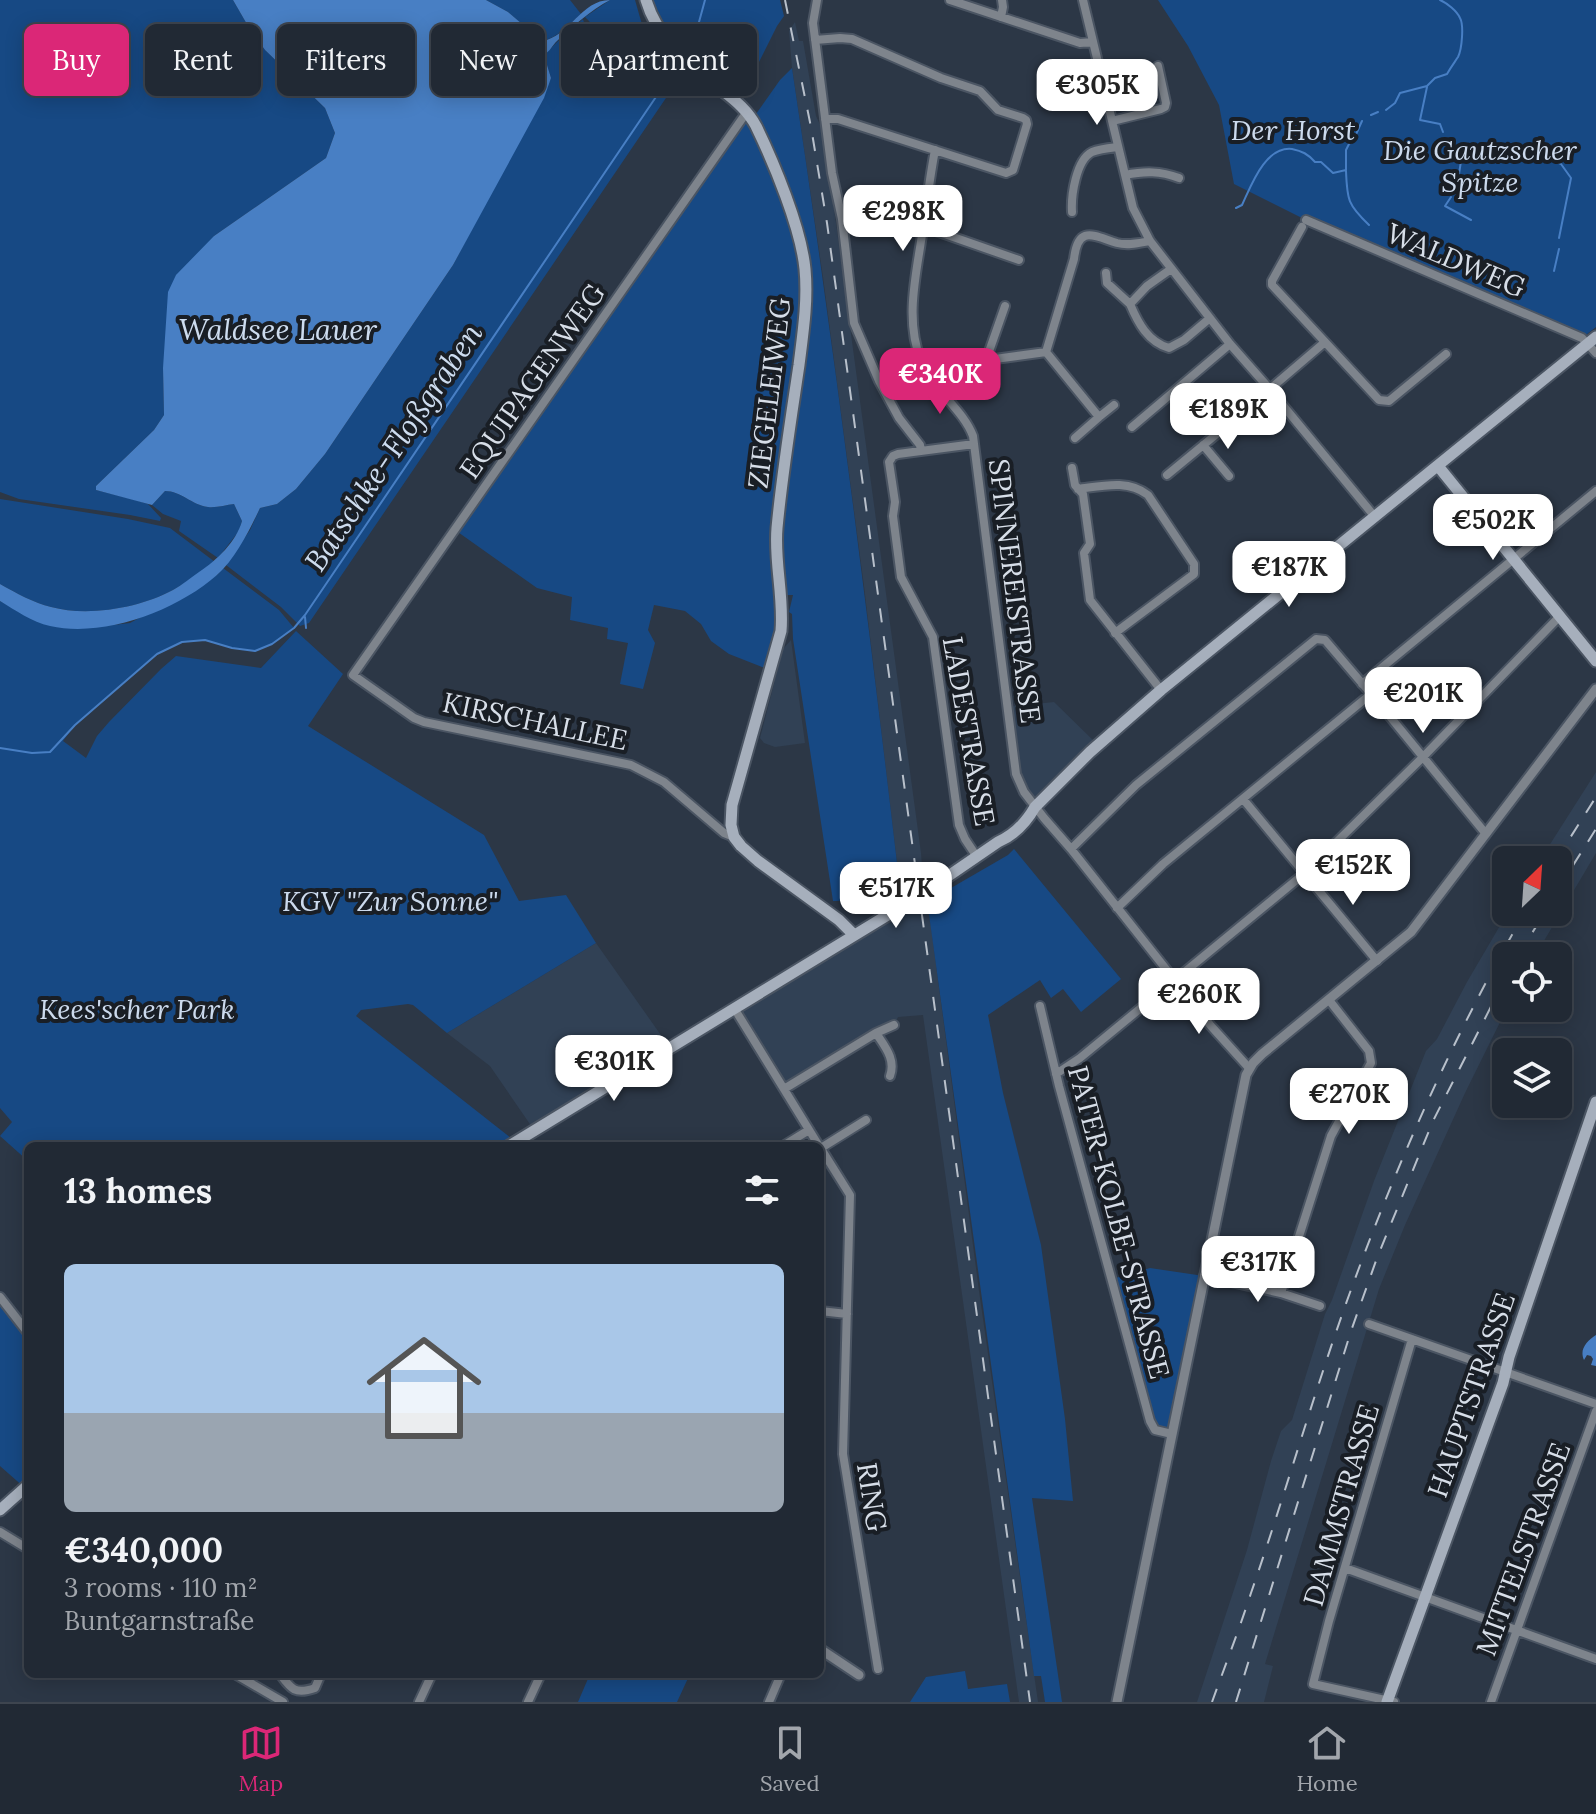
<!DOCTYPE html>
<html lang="en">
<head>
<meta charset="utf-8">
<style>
  :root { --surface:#212934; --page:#2d3540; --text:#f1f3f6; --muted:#a2a6ac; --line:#3e454f; --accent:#db2777 }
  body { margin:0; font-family:Lora,serif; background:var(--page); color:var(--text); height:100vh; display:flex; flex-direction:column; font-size:30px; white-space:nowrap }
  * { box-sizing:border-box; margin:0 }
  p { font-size:26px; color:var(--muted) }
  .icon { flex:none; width:44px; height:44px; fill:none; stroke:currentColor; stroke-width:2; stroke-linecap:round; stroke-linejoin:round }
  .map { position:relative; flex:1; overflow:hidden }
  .drawer { position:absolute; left:24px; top:1142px; width:800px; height:536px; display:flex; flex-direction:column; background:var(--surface); border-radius:12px; box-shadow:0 4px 20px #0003,0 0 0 2px var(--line) }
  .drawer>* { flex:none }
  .top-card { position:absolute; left:24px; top:24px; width:800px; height:72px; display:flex; gap:16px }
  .needle { width:52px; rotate:25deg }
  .tools { position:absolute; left:1492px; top:846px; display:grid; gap:16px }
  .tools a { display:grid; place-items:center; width:80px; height:80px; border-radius:12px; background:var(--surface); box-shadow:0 4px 20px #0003,0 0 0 2px var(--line); font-size:40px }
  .price { position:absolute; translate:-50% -68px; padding:0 18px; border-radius:16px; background:#fff; color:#222; font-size:26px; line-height:52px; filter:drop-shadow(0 2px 4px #0008) }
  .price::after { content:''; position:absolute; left:50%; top:48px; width:24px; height:18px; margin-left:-12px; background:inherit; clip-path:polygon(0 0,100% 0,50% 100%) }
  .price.active { background:var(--accent); color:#fff }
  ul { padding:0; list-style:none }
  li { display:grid; align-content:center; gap:16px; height:424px; padding:0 40px }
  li+li { border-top:2px solid var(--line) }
  li span { display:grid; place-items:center; height:248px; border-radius:12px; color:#555 }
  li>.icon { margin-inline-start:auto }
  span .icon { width:144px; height:144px; fill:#fffc; stroke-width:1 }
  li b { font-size:34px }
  h2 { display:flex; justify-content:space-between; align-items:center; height:96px; padding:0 40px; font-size:34px }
  .pill { padding:0 28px; border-radius:12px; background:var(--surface); box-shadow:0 4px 20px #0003,0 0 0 2px var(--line); font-size:28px; line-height:72px }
  .pill.active { background:var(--accent); color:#fff }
  .tabs { display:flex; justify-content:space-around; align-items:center; height:112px; border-top:2px solid var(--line); background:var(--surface); font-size:22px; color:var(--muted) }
  .tabs a { display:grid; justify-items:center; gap:4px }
  .tabs .active { color:var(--accent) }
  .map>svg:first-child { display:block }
</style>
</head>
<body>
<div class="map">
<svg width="1596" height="1702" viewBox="0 0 1596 1702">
  <rect width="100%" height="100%" fill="#2c3746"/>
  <!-- built -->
  <path fill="#314155" d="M 795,22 L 799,41 L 803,41 L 816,116 L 822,129 L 836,223 L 921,853 L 923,881 L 929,911 L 979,1291 L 1038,1702 L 1019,1702 L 923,1015 L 898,1017 L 894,1025 L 784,1089 L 734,1008 L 909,902 L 905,885 L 897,863 L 864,586 L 823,277 L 792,68 L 789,31 Z
    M 791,640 L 805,743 L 775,747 L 764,743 L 760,738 L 783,649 Z
    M 1054,702 L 1098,745 L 1035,807 L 1020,784 L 1007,707 Z
    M 1596,772 L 1596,853 L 1535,956 L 1506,956 L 1507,1008 L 1465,1093 L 1405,1225 L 1379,1289 L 1265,1664 L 1273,1666 L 1264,1702 L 1197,1702 L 1247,1550 L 1271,1461 L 1281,1431 L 1292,1420 L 1325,1314 L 1332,1300 L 1374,1181 L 1426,1051 L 1437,1039 L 1467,982 L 1508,912 L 1558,912 L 1558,860 L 1540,860 Z
    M 596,943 L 670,1048 L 534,1130 L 490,1066 L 447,1033 Z"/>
  <!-- green -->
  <path fill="#174984" d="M 0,0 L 233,0 L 248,26 L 265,50 L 325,108 L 335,133 L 326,158 L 214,236 L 163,368 L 164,415 L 154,430 L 96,486 L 96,490 L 132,499 L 148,504 L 161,518 L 160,521 L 130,515 L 19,499 L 0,492 Z
    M 486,0 L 570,0 L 581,14 C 569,24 557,39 541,41 L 508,12 Z
    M 610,0 L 635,0 L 643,28 L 657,48 C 642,56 622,59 608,49 L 589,21 L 585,17 Z
    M 653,0 L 780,0 L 784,16 L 777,26 L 759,62 L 743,87 L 744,93 L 740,98 C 705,68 670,45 653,0 Z
    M 1158,0 L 1596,0 L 1596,327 L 1582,338 L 1306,220 L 1234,184 L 1219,105 L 1188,46 Z
    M 583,19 C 585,28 590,34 595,42 C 607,59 617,64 639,62 C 656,59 656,50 675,59 L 674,61 L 685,70 L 309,623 L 300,626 L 281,607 L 226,565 L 250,530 L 260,508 L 277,504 L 296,489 L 325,454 L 453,265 L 551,78 L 544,55 L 557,42 Z
    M 792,68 C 832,333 866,598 897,863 L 873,867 L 875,882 C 863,896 852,901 833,901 L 793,639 L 792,614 L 789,612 L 793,595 L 787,595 L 781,547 L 784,503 L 812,303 L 810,265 L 804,235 L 793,201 L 756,114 L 780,80 Z
    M 744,116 L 761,138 L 805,270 L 777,530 L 782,613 L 770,670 L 729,654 L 711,641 L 701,624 L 685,611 L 654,605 L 648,630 L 655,643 L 643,689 L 620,684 L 628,643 L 607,639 L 608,628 L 570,620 L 572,597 L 537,588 L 455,530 Z
    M 943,352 L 949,370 L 932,379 L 919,355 Z
    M 165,491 C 181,491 192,505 208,507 C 216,508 226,505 234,504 L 242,521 L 239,531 L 218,558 L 179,531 L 181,521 L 163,514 L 152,505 Z
    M 0,499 L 128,519 L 170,528 L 215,562 C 201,571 188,582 173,590 C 140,608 89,617 51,607 C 34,603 16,593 0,584 Z
    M 223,568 L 279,610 L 294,628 L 272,644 L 255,651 L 232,648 L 205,640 L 182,642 L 157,654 L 75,725 L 63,741 L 86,758 L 97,736 L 109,722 L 161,669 L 176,656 L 261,668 L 296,631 L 343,674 L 308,726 L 484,835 L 519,901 L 566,895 L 596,943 L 447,1033 L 413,1005 L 408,1004 L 361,1010 L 356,1016 L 516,1142 L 509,1146 L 28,1146 L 28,1161 L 0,1136 L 12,1122 L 0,1108 L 0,601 L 48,625 L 86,628 L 130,623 L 217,575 Z
    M 1014,849 L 1121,979 L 1081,1012 L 1063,989 L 1051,998 L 1040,980 L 988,1015 L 1003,1093 L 1041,1245 L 1065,1419 L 1073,1501 L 1032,1498 L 1062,1702 L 1045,1702 L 1041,1676 L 1034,1676 L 927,900 L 951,888 L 1008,855 Z
    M 1150,1268 L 1204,1276 L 1172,1434 L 1156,1430 L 1112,1279 Z
    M 0,1297 L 28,1333 L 28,1485 L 25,1488 L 0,1466 Z
    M 965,1671 L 968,1689 L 1007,1684 L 1010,1702 L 910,1702 L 926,1677 Z
    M 590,1674 L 690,1674 L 677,1702 L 578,1702 Z"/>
  <!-- water -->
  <path fill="#487fc4" d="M 233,0 L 486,0 L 508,12 L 542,41 C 569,37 581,0 610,0 C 591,10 573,26 557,41 C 552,46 550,51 544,55 L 551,78 L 544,98 L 453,265 L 325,454 L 296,489 L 277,504 L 260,508 C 249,531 236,558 217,575 C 176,611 104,638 50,626 C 32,622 15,610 0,601 L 0,584 C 16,593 34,603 51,607 C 88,617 140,608 173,590 C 182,585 190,578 199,572 C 217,560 236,542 242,521 L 234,504 C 226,505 216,508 208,507 C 192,505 181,491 165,491 L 152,505 L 96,490 L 96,486 L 154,430 L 164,415 L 163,368 L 168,292 L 176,275 L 214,236 L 326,158 L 335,133 L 325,108 L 265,50 L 248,26 Z
    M 1596,1335 L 1596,1366 L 1591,1365 L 1593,1359 L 1591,1356 L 1587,1355 L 1584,1360 C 1579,1349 1587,1341 1596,1335 Z"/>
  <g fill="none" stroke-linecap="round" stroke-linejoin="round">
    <!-- stream -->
    <path stroke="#487fc4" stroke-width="2" d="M 687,51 L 696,33 L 705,0
      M 1427,87 L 1420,120 L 1440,124 L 1443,132
      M 1386,110 L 1395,103 L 1400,93 L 1427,86 L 1435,78 L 1447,74 C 1451,67 1454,63 1458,57 C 1462,49 1464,25 1460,18 C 1457,11 1447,3 1440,0
      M 1371,115 L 1378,112
      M 1447,141 L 1461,161 L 1501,149 L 1508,151 L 1531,150 L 1561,164 L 1571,178 L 1559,238
      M 1346,171 C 1347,200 1348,205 1369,225
      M 1457,187 L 1461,161
      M 1451,197 L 1445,206 L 1471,220
      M 1236,208 L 1242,205 C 1251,186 1265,146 1292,149 C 1302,151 1308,154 1315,162 L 1321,162 L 1333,173 L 1346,170 L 1346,150 L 1349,144 L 1353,141 L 1362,121
      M 1554,271 L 1559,249
      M 305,617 L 306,628
      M 0,748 L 32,753 L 50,752 L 75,725 L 157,654 L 182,642 L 205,640 L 232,648 L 255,651 L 272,644 L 294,628 L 305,615 L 681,60"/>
    <defs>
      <path id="minor" d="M 817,0 L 813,23 L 832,173 L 842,219 L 854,323 L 879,381 L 899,418 L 920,445 L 921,451
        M 950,0 L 1080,43 L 1093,42
        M 1083,0 L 1133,208 L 1150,241 L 1230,344 L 1267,386 L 1375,517
        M 1001,17 L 1003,7 L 1002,0
        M 815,40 L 840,38 L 852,39 L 941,78 L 980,91 L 998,110 L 1023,118 L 1026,120 L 1027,124 L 1013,170 L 1006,173 L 838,119 L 825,119
        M 1112,121 L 1161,109 L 1165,107 L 1166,103 L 1158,66
        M 935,150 C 930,176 927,202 923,228 C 917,272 904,318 921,361 C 932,389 963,409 973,436 L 1016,774 L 1024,792 L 1044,818 L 1071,849 L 1211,1026 L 1249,1068
        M 1125,175 C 1145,171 1160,171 1179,178
        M 1072,212 C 1071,196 1076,160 1092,152 C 1100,149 1110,148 1118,147
        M 842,219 L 856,219 L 936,231 L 1019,260
        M 1306,220 L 1582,338 L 1596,353
        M 1302,227 L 1272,281 L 1272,285 L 1379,400 L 1389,401 L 1446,354
        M 1171,269 L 1147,286 L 1130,304 C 1138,323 1148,342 1169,348 L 1184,340 L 1210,318
        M 1106,273 L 1107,283 L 1130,304
        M 995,359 L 1046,352
        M 932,379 L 961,363 L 986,360 L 1005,306
        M 1270,389 L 1325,342
        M 1114,405 L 1099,417 L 1046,352 L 1074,259 C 1078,224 1094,236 1117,243 C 1128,246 1139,243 1150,241
        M 1132,427 L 1230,344
        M 1075,438 L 1099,417
        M 974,444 L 898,454 L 893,456 L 889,462 L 895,502 L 893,516 L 901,577 L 933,637 L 959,825 L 965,839 L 977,857
        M 1203,445 L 1229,476
        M 1072,468 L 1075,485 L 1083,494 L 1090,544 L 1084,553 L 1090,600 L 1161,690
        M 1167,475 L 1224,428 L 1234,414 L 1267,386
        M 1078,489 C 1102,486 1128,479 1148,495 L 1194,564 L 1194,574 L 1115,633
        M 1362,684 L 1596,491
        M 1243,799 L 1377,961
        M 734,837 L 724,833 L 664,782 L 631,765 L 424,722 L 414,718 L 353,675 L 744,116 L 749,114
        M 1071,849 L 1136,785 L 1316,639 L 1325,640 L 1378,702 L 1486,834
        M 1117,908 L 1163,864 L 1371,694
        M 1040,1006 L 1059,1086 L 1150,1421 L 1155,1430 L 1172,1434
        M 734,1008 L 819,1146
        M 876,1033 C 885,1047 896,1059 890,1076
        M 1056,1074 L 1080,1058 L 1305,873 L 1423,757 L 1560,616
        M 784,1089 L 876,1033 L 894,1025
        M 783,1146 L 809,1130
        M 820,1147 L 850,1195 L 843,1454 L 878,1669
        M 821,1148 L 866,1120
        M 1204,1276 L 1281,1293 L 1320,1306
        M 1281,1293 L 1331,1136 L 1371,1063 L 1369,1051 L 1329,1000
        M 0,1297 L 28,1333
        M 820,1311 L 847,1314
        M 1369,1324 L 1596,1404
        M 0,1532 L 28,1549
        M 1345,1568 L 1596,1659
        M 235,1674 L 283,1702
        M 280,1674 C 291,1689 295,1695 315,1688 L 321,1674
        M 419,1702 L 432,1674
        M 528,1702 L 541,1674
        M 769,1702 L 781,1674
        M 1394,1702 L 1313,1684 L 1329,1621 L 1412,1339
        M 1491,1702 L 1596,1411"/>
      <path id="tertiary" d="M 820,1649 L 859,1675
        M 1117,1702 L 1246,1075 L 1253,1063 L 1262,1054 L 1411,932 L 1596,689"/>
      <path id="secondary" d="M 646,0 C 658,41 691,64 723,91 C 736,101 748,111 756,126 C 774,163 801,228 805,269 C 808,301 803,333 799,365 C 791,419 782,474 777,528 C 774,562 784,596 781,631 L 732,805 L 731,825 L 734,837 L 741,846 L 758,861 L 839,920 L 854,935
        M 1438,466 L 1596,661
        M 925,892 L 998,842 C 1014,835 1027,821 1035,807 L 1090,752 L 1161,690 L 1596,337
        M 509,1146 L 909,902
        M 0,1510 L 28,1485
        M 1387,1702 L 1503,1383 L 1509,1357 L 1596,1102"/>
    </defs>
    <!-- minor casing -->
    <use href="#minor" stroke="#4b5563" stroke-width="12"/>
    <!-- tertiary casing -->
    <use href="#tertiary" stroke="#4b5563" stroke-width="13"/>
    <!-- secondary casing -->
    <use href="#secondary" stroke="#4b5563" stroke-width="15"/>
    <!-- minor -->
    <use href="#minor" stroke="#7e848c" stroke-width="8"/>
    <!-- tertiary -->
    <use href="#tertiary" stroke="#7e848c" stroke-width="9"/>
    <!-- secondary -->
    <use href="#secondary" stroke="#a6afbc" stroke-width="11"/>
    <!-- rail -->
    <path stroke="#b8c0cb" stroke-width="2" stroke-dasharray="14 14" stroke-linecap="butt" d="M 785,0 L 811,127 L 827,223 L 1030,1702
      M 1556,860 L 1596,797
      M 1558,889 L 1596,829
      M 1518,956 L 1545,912
      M 1212,1702 C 1225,1666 1239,1630 1251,1593 C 1286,1492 1315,1388 1352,1287 C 1399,1158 1456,1031 1525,912
      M 1236,1702 L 1351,1331 L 1377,1258 L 1433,1121 L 1506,977"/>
    <defs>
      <path id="secondary-bridge" d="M 909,902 L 925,892"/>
    </defs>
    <!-- secondary-bridge casing -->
    <use href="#secondary-bridge" stroke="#4b5563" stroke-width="15" stroke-linecap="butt"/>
    <!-- secondary-bridge -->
    <use href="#secondary-bridge" stroke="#a6afbc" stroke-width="11"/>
  </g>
  <g text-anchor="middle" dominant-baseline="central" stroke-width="8" stroke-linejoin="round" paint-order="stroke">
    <!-- park labels -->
    <g font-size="28" font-style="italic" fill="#ccdaed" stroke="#191e25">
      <text x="1293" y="130">Der Horst</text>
      <text x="1480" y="150">Die Gautzscher<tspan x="1480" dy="32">Spitze</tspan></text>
      <text x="390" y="901">KGV "Zur Sonne"</text>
      <text x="137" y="1009">Kees'scher Park</text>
    </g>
    <!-- street labels -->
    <g font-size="28" fill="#d7dee8" stroke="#191e25">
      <text transform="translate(1456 260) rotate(23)">WALDWEG</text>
      <text transform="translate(532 381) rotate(-55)">EQUIPAGENWEG</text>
      <text transform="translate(769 393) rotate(-83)">ZIEGELEIWEG</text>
      <text transform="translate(1015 591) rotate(83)">SPINNEREISTRASSE</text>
      <text transform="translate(535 721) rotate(12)">KIRSCHALLEE</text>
      <text transform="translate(969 731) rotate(80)">LADESTRASSE</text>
      <text transform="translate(1119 1222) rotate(75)">PATER-KOLBE-STRASSE</text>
      <text transform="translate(1471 1395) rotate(-71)">HAUPTSTRASSE</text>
      <text transform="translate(872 1497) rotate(81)">RING</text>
      <text transform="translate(1341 1505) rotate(-74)">DAMMSTRASSE</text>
      <text transform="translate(1523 1549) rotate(-70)">MITTELSTRASSE</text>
    </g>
    <!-- water labels -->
    <g font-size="30" font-style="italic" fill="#cddcef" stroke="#191e25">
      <text x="278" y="329">Waldsee Lauer</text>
      <text transform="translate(393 447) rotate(-56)">Batschke‐Floßgraben</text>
    </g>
  </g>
</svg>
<div class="tools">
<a><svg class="needle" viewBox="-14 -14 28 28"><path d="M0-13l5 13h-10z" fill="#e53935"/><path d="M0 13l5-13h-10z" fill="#a2a6ac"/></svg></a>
<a><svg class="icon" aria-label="locate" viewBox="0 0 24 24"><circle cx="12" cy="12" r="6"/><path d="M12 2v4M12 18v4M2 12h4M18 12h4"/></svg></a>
<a><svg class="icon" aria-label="layers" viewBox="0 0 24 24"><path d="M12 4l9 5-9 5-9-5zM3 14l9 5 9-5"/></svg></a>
</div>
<b class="price" style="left:1097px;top:127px">€305K</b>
<b class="price" style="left:903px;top:253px">€298K</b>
<b class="price active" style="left:940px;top:416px">€340K</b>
<b class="price" style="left:1228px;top:451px">€189K</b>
<b class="price" style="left:1493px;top:562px">€502K</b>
<b class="price" style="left:1289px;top:609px">€187K</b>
<b class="price" style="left:1423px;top:735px">€201K</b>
<b class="price" style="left:1353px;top:907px">€152K</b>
<b class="price" style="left:896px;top:930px">€517K</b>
<b class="price" style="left:1199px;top:1036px">€260K</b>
<b class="price" style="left:614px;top:1103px">€301K</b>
<b class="price" style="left:1349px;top:1136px">€270K</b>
<b class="price" style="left:1258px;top:1304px">€317K</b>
<div class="top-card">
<a class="pill active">Buy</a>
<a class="pill">Rent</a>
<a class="pill">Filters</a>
<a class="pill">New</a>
<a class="pill">Apartment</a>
</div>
<section class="drawer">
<h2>13 homes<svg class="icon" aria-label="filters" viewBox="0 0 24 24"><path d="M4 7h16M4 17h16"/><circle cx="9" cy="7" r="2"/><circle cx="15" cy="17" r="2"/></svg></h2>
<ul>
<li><span style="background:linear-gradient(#a9c7e8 60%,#9aa5b1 0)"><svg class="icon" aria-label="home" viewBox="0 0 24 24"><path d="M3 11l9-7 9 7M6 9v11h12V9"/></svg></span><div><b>€340,000</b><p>3 rooms · 110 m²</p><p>Buntgarnstraße</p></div></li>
</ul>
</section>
</div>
<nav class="tabs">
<a class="active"><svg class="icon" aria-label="map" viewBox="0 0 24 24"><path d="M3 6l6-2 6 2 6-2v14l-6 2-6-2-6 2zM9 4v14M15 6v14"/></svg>Map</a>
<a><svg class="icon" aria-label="saved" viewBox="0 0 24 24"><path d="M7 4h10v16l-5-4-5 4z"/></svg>Saved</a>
<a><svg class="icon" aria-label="home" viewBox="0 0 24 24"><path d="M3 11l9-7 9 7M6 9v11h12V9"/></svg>Home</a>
</nav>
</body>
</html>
